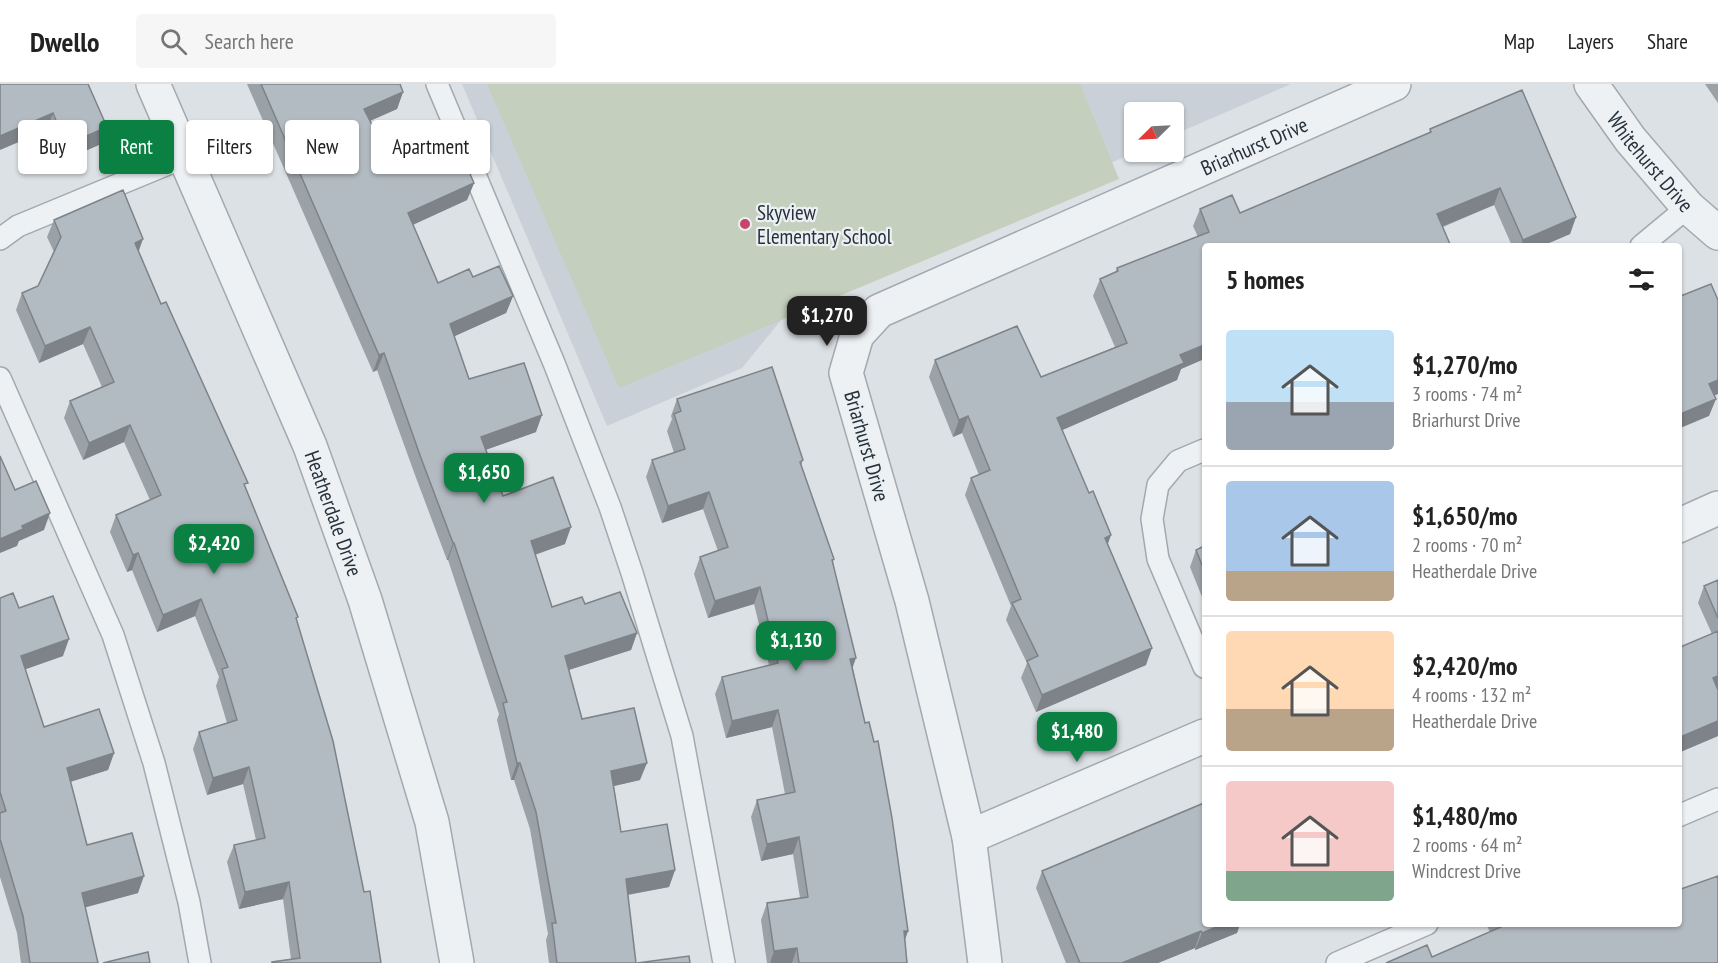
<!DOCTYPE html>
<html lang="en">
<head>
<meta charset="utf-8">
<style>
  :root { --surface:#fff; --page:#f6f6f6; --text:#222; --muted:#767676; --line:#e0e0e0; --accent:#0b8043 }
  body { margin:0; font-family:"PT Sans Narrow",sans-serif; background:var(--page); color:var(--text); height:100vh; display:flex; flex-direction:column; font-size:22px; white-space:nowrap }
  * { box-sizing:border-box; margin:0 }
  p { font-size:20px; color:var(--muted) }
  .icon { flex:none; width:33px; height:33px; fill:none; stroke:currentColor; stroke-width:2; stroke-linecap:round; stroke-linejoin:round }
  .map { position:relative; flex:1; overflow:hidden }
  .panel { position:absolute; left:1202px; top:159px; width:480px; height:684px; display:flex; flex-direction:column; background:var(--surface); border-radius:6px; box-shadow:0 2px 4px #0004 }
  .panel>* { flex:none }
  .banner { position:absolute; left:18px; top:36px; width:570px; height:54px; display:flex; gap:12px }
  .needle { width:39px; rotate:246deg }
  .fabs { position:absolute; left:1124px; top:18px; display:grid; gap:12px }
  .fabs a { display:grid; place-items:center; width:60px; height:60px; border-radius:6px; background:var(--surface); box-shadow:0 2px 4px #0004; font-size:30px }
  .price { position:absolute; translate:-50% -51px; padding:0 14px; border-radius:12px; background:var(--accent); color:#fff; font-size:20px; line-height:39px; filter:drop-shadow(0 2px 3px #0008) }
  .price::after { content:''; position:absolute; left:50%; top:36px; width:18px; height:14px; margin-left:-9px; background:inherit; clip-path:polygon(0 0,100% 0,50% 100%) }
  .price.selected { background:#222; color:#fff }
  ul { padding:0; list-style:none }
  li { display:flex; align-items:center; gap:18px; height:150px; padding:0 24px }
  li+li { border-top:2px solid var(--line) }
  li span { display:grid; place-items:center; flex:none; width:168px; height:120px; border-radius:6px; color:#555 }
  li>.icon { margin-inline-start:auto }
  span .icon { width:72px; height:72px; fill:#fffc; stroke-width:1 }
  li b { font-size:26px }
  h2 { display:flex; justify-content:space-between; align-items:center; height:72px; padding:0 24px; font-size:26px }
  .pill { padding:0 21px; border-radius:6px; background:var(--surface); box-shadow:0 2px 4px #0004; font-size:21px; line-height:54px }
  .pill.selected { background:var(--accent); color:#fff }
  header { display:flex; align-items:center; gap:36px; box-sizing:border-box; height:84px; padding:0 30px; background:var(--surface); border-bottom:2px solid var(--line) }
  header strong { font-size:28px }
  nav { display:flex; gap:33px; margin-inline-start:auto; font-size:21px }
  .search { width:420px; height:54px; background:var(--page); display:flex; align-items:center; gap:15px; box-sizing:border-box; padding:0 21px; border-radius:6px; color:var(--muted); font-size:22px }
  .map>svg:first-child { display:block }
</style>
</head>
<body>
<header>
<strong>Dwello</strong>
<div class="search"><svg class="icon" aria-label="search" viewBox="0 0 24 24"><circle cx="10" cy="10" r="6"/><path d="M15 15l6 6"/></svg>Search here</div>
<nav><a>Map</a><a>Layers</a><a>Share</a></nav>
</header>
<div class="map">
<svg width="1718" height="879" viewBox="0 0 1718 879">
  <rect width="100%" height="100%" fill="#dce1e5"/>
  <!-- built -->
  <path fill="#cad0d7" d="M 462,0 L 1291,0 L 1173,51 L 1173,28 L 1134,28 L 1134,68 L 1136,68 L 800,213 L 742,284 L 607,342 Z"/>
  <!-- green -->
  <path fill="#c4cfbd" d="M 487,0 L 1080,0 L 1119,95 L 619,304 Z"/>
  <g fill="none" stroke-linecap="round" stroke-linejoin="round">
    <defs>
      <path id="service" d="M 437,0 L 554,279 L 610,423 L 632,489 L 682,652 L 724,879
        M 0,155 L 18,142 L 185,73
        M 1641,162 L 1688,123
        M 0,294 L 113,551 L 154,679 L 189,818 L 200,879
        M 1204,366 L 1178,377 L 1158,401 L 1152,435 L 1158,475 L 1204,583
        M 1678,732 L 1718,715
        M 1337,879 L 1427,840"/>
      <g id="minor">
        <path id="s1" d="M 153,0 L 310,362 L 365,516 L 432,738 L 457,879"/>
        <path d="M 1678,442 L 1718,424"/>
        <path d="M 969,753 L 1204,652"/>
        <path id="s2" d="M 985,879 L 969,753 L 912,517 L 846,289 L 857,251 L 879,227 L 1394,0"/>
      </g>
      <g id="tertiary">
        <path id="s3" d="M 1591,0 L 1630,55 L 1688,123 L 1718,149"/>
      </g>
    </defs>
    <!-- service casing -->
    <use href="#service" stroke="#a2a9af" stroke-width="24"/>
    <!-- minor casing -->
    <use href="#minor" stroke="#a2a9af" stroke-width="36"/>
    <!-- tertiary casing -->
    <use href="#tertiary" stroke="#a2a9af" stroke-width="36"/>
    <!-- service -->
    <use href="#service" stroke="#eef1f4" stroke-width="21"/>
    <!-- minor -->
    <use href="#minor" stroke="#eef1f4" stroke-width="33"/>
    <!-- tertiary -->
    <use href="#tertiary" stroke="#eef1f4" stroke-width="33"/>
  </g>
  <!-- wall -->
  <path fill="#9aa1a7" d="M 0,0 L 107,43 L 101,60 L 60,78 L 47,46 Z
    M 247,0 L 400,0 L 403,8 L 397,25 L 370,37 L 393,82 L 427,72 L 474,99 L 467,116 L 413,141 L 438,199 L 473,193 L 513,212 L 506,229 L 454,252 L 469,295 L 536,348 L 485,366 L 503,412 L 565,460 L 535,471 L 552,523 L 585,520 L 637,549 L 631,566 L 569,586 L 582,635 L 640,696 L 614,702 L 621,748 L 675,786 L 669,803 L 628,811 L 636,879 L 549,879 L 546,856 L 548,850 L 530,745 L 514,696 L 511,696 L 497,636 L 499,630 L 448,476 L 447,476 L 415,391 L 377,286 L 373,288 Z
    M 1705,0 L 1718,0 L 1718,19 Z
    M 1430,45 L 1576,133 L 1570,150 L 1542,162 L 1512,162 L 1494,121 L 1443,143 L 1450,160 L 1449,162 L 1204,162 L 1204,275 L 1181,285 L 1177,296 L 1062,346 L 1108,460 L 1146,581 L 1036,628 L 1021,594 L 1027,579 L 1006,536 L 1011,522 L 965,411 L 971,394 L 979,391 L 962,349 L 953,353 L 929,293 L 935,276 L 1041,293 L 1115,263 L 1093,212 L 1100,195 L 1115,189 L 1117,184 L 1198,153 L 1193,142 L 1200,125 L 1240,129 L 1429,49 Z
    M 54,136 L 139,168 L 161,220 L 246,405 L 297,537 L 381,879 L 271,879 L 272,878 L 291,875 L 283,815 L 239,825 L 227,778 L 234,761 L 256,756 L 243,700 L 207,711 L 193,665 L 199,648 L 227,639 L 216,602 L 219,593 L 195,532 L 157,548 L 132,486 L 127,488 L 110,448 L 116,431 L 150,416 L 124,358 L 83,376 L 64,334 L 70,317 L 102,303 L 83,260 L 39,279 L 16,226 L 22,209 L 38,202 L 54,168 L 47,153 Z
    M 677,315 L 803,376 L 801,382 L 834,475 L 833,478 L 853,584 L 908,847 L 905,855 L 907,879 L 767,879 L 761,836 L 767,819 L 800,814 L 793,770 L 761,777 L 751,733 L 757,716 L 785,710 L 772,643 L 726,654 L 715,610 L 722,593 L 769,581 L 754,520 L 708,534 L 694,490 L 700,473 L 718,467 L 703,425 L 662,439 L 646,393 L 652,376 L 674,369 L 667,347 L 672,335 L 671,332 Z
    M 1204,462 L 1204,518 L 1190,483 L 1196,466 Z
    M 1718,496 L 1718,652 L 1678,669 L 1678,564 L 1712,550 L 1698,519 L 1704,502 Z
    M 0,514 L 19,524 L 63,572 L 25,585 L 44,643 L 114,669 L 108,686 L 70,698 L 87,761 L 138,809 L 85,823 L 98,879 L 21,879 L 17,849 L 0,793 Z
    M 1042,787 L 1204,840 L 1240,840 L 1237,849 L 1195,866 L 1195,864 L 1158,879 L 1066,879 L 1036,804 Z
    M 1486,840 L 1678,840 L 1718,879 L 1490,848 Z"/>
  <!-- shaded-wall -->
  <path fill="#7d8388" d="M 403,8 L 397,25 L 358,42 L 364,25 Z
    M 53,29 L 47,46 L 0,66 L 0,52 Z
    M 107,43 L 101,60 L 60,78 L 66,61 Z
    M 474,99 L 467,116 L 401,146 L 408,129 Z
    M 1500,104 L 1494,121 L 1431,147 L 1437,130 Z
    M 1576,133 L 1570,150 L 1542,162 L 1521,162 L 1523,156 Z
    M 143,155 L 137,172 L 135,159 Z
    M 513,212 L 506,229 L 444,257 L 450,240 Z
    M 90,243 L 83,260 L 39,279 L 45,262 Z
    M 1204,261 L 1204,275 L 1181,285 L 1177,296 L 1051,351 L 1057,334 L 1180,271 Z
    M 384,269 L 377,286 L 373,288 L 379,271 Z
    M 1718,296 L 1718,310 L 1702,317 L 1709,300 Z
    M 1716,315 L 1709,332 L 1678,345 L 1678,331 Z
    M 542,331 L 536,348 L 474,370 L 481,353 Z
    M 968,332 L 962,349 L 953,353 L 959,336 Z
    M 130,341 L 124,358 L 83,376 L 89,359 Z
    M 709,408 L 703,425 L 662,439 L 668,422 Z
    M 50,429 L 44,446 L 19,457 L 17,462 L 0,469 L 0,455 L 22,442 Z
    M 571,443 L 565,460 L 525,474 L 531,457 Z
    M 1111,451 L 1105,468 L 1105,454 Z
    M 453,459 L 454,459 L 448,476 L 447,476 Z
    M 138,469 L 132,486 L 127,488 L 133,471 Z
    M 760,503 L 754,520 L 708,534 L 715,517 Z
    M 201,515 L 195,532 L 157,548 L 163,531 Z
    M 637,549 L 631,566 L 559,589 L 565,572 Z
    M 69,555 L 63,572 L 15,589 L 21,572 Z
    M 1152,564 L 1146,581 L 1036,628 L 1042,611 Z
    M 856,574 L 850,591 L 850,575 Z
    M 1718,592 L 1718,606 L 1713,594 Z
    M 778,626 L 772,643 L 726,654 L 732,637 Z
    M 1718,637 L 1718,652 L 1678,669 L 1678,654 Z
    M 114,669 L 108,686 L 60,701 L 67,684 Z
    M 517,679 L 520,679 L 514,696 L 511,696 Z
    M 647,679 L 640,696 L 605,704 L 611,687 Z
    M 249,683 L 243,700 L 207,711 L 213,694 Z
    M 799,753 L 793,770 L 761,777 L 767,760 Z
    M 675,786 L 669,803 L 620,812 L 626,795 Z
    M 144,792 L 138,809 L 76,826 L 82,809 Z
    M 289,798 L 283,815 L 239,825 L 245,808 Z
    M 1224,840 L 1240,840 L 1237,849 L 1195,866 L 1202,849 Z
    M 904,847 L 908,847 L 902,864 Z
    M 1201,847 L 1195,864 L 1158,879 L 1122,879 Z
    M 797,864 L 792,879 L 770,879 L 774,867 Z"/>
  <!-- building -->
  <path fill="#b3bbc2" stroke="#7d8388" stroke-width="1.5" d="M 0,0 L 88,0 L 107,43 L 66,61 L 53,29 L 0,52 Z
    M 261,0 L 400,0 L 403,8 L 364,25 L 393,82 L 425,68 L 427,72 L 457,60 L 474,99 L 408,129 L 438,199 L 469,185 L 473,193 L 499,182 L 513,212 L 450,240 L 469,295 L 524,279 L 542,331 L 481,353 L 503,412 L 553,393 L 571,443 L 531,457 L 552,523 L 582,513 L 585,520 L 620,508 L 637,549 L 565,572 L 582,635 L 634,624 L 647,679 L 611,687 L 621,748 L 667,740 L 675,786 L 626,795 L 636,879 L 557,879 L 552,839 L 556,839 L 536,728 L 520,679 L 517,679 L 503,619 L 507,618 L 454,459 L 453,459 L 421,374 L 384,269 L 379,271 Z
    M 1522,6 L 1576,133 L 1523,156 L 1500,104 L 1437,130 L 1450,160 L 1445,162 L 1204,162 L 1204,261 L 1180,271 L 1184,279 L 1057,334 L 1089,409 L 1093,407 L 1111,451 L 1105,454 L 1152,564 L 1042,611 L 1027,577 L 1038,572 L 1012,519 L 1021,515 L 971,394 L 990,386 L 968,332 L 959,336 L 935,276 L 1017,242 L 1041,293 L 1127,259 L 1100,195 L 1118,187 L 1117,184 L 1209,148 L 1200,125 L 1232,111 L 1240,129 L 1431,48 L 1430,45 Z
    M 123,106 L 143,155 L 135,159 L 161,220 L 166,218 L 248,399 L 244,400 L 298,533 L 296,534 L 333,657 L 364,808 L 370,807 L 381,879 L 272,879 L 272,878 L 300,874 L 289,798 L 245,808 L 234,761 L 265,754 L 249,683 L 213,694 L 199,648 L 237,636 L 222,585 L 228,583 L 201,515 L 163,531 L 138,469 L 133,471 L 116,431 L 161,411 L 130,341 L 89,359 L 70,317 L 114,298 L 90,243 L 45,262 L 22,209 L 38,202 L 61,153 L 54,136 Z
    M 1711,200 L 1718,216 L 1718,296 L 1709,300 L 1716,315 L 1678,331 L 1678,213 Z
    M 772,283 L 803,376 L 800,378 L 834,475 L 832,476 L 856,574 L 850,575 L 865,639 L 869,638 L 874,658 L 878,657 L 892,734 L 908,847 L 904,847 L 907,879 L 799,879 L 797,864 L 774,867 L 767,819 L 808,813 L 799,753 L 767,760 L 757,716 L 795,708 L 778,626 L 732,637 L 722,593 L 778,579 L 760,503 L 715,517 L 700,473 L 728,463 L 709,408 L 668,422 L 652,376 L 685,365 L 674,330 L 681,327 L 677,315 Z
    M 0,372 L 15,406 L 36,397 L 50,429 L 22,442 L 23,445 L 0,455 Z
    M 1204,462 L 1204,486 L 1196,466 Z
    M 1718,496 L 1718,534 L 1704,502 Z
    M 13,509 L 19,524 L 53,512 L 69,555 L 21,572 L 44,643 L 99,625 L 114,669 L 67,684 L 87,761 L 132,749 L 144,792 L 82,809 L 98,879 L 30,879 L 23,832 L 0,755 L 0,729 L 6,727 L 0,708 L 0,514 Z
    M 1718,547 L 1718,592 L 1713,594 L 1718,606 L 1718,637 L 1678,654 L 1678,564 Z
    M 1204,719 L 1204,840 L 1224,840 L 1202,849 L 1201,847 L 1122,879 L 1080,879 L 1042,787 Z
    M 1718,792 L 1718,879 L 1386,879 L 1427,861 L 1432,873 L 1501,843 L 1499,840 L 1678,840 L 1678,806 Z
    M 148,868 L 150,879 L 103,879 Z
    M 689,872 L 690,879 L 637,879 Z"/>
  <!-- markers -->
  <circle fill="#c7446a" stroke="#ebf0f3" stroke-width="2" cx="745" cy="140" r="6"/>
  <g text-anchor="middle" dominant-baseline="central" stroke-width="4.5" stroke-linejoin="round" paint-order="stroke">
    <!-- street labels -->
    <g font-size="21" fill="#26313b" stroke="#ebf0f3">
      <text stroke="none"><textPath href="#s2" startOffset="1089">Briarhurst Drive</textPath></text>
      <text stroke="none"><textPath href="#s3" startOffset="98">Whitehurst Drive</textPath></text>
      <text transform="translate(867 362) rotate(74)">Briarhurst Drive</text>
      <text stroke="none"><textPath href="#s1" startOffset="466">Heatherdale Drive</textPath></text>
    </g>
    <!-- poi labels -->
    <g font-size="21" fill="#26313b" stroke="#ebf0f3" text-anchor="start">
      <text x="757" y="128">Skyview<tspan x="757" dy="24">Elementary School</tspan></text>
    </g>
  </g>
</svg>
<div class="fabs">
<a><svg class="needle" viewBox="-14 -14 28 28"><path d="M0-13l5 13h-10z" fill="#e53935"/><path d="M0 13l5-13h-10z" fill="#767676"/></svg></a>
</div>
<b class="price selected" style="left:827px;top:263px">$1,270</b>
<b class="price" style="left:484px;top:420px">$1,650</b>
<b class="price" style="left:214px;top:491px">$2,420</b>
<b class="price" style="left:796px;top:588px">$1,130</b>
<b class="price" style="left:1077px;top:679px">$1,480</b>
<div class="banner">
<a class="pill">Buy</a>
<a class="pill selected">Rent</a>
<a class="pill">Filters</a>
<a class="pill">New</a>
<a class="pill">Apartment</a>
</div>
<section class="panel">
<h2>5 homes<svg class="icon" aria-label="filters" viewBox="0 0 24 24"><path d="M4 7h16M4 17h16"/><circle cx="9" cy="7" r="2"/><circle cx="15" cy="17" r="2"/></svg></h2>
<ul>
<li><span style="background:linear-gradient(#bfe0f5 60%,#9aa5b1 0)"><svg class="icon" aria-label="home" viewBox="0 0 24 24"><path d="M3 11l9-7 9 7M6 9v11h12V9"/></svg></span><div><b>$1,270/mo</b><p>3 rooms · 74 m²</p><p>Briarhurst Drive</p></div></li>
<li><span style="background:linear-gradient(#a9c7e8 75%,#b9a48a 0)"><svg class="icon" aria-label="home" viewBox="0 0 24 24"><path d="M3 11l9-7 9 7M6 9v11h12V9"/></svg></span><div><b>$1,650/mo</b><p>2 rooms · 70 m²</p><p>Heatherdale Drive</p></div></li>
<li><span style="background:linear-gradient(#ffd9b3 65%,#b9a48a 0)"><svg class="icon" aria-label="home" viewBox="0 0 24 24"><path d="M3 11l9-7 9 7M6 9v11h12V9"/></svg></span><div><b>$2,420/mo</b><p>4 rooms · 132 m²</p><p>Heatherdale Drive</p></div></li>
<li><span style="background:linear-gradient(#f6c9c9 75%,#7fa58c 0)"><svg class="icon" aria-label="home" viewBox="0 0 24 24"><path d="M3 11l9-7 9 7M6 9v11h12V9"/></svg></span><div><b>$1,480/mo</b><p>2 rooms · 64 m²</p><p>Windcrest Drive</p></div></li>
</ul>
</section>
</div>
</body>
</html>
